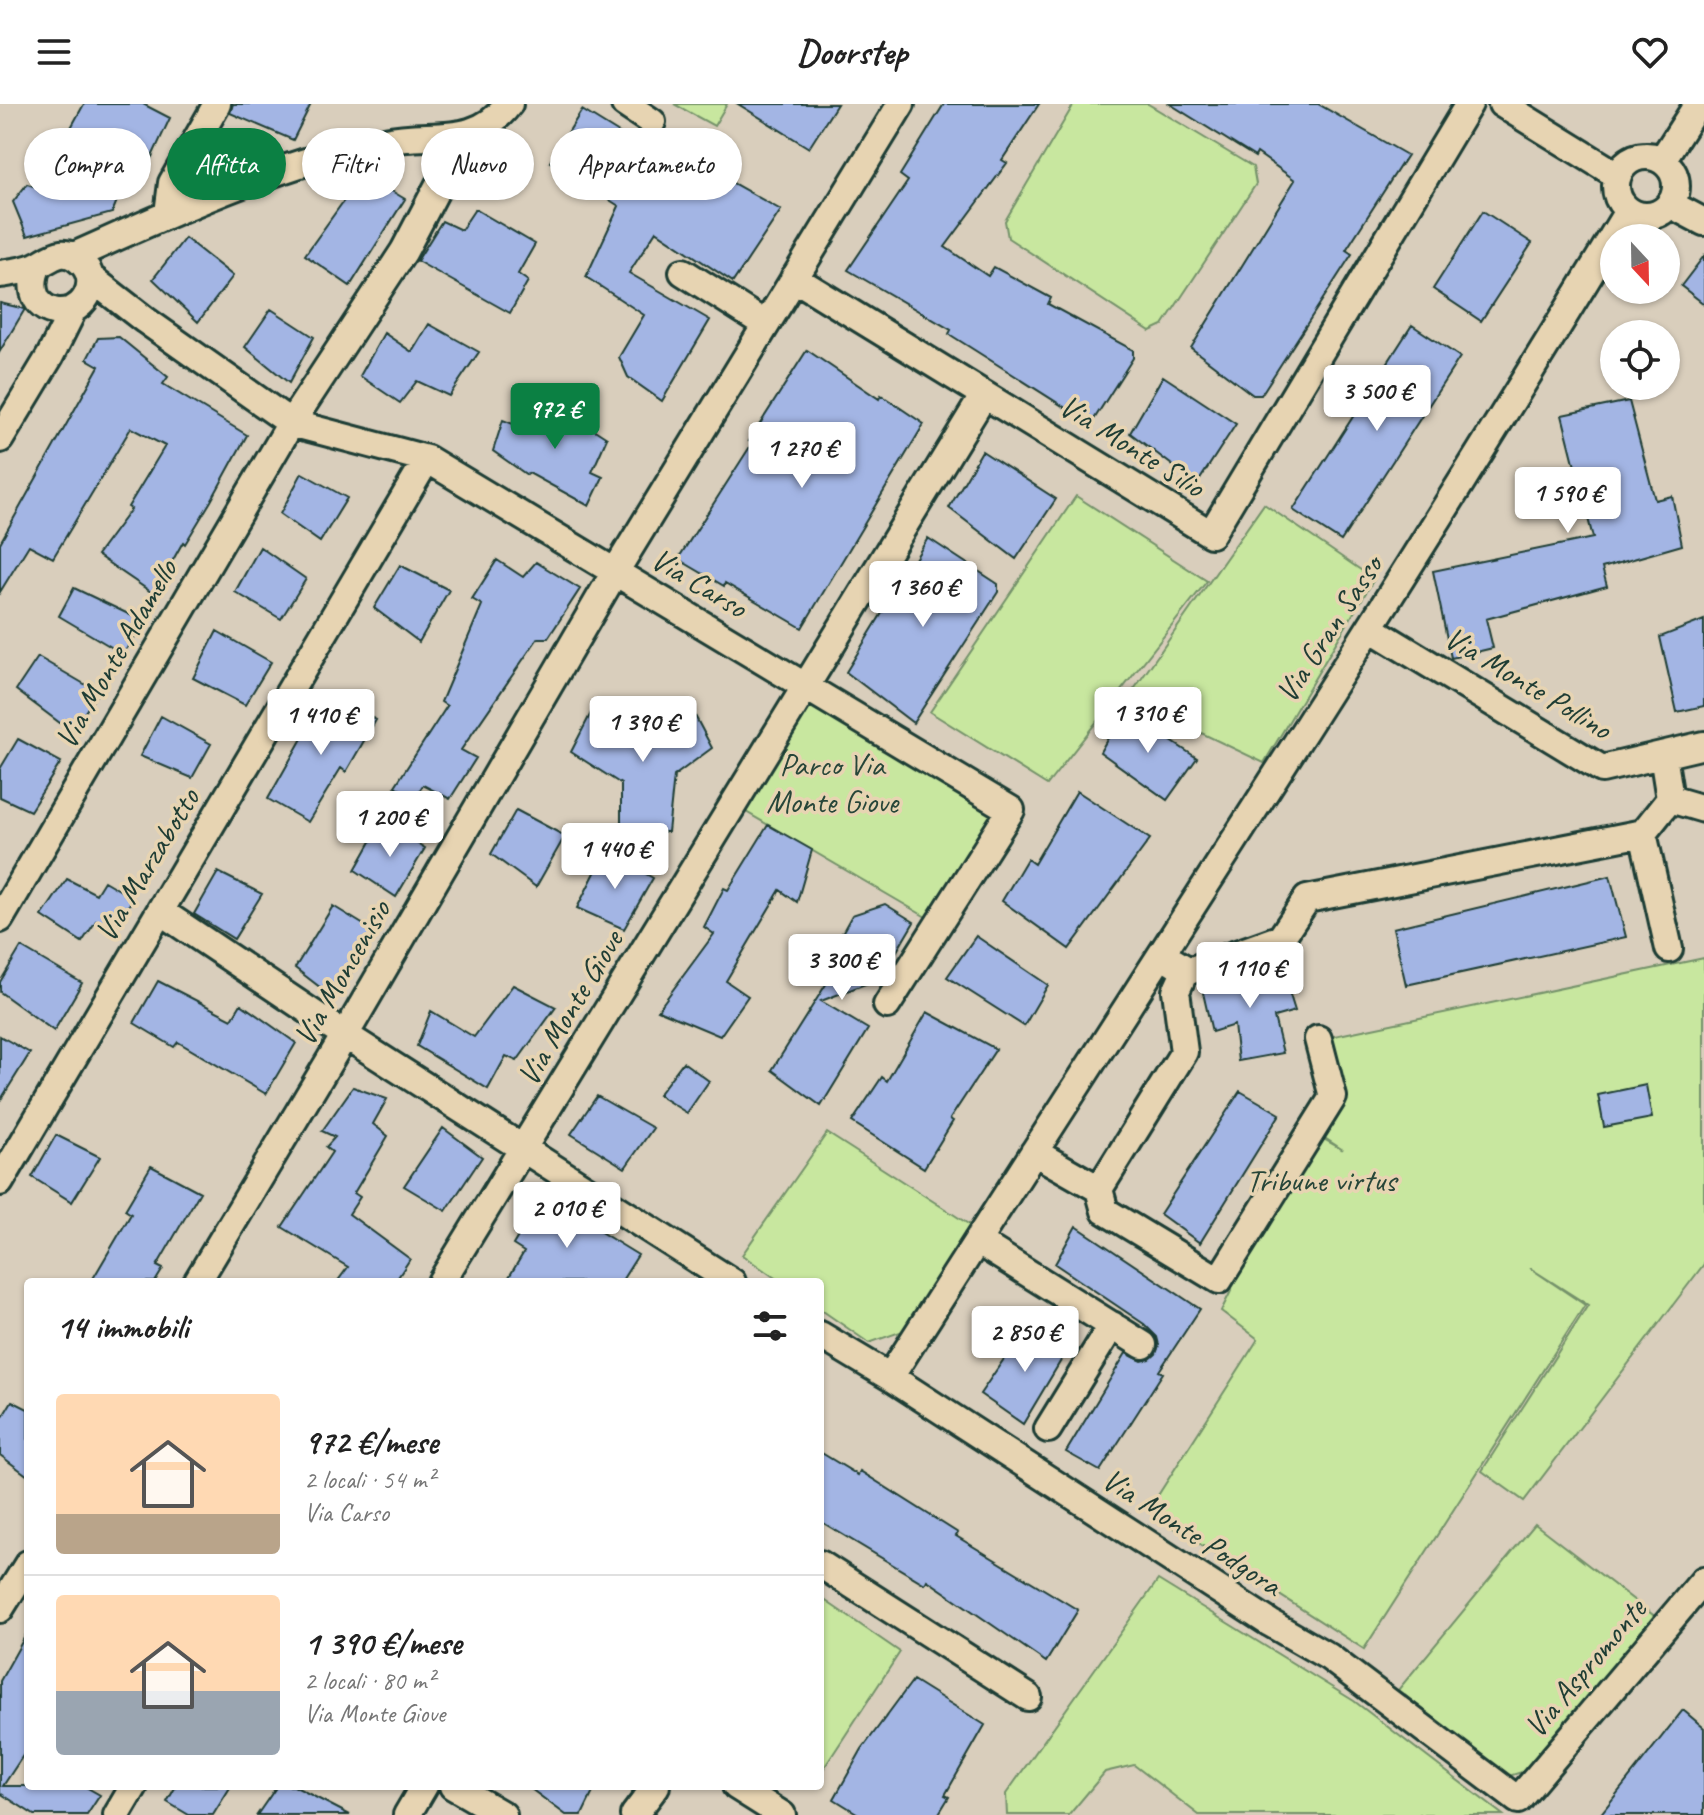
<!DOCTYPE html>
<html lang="it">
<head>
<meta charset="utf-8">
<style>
  :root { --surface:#fff; --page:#f6f6f6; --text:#222; --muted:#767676; --line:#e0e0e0; --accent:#0b8043 }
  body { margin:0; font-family:Caveat,sans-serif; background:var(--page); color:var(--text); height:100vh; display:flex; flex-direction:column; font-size:30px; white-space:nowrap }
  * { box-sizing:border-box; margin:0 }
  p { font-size:26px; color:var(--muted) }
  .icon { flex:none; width:44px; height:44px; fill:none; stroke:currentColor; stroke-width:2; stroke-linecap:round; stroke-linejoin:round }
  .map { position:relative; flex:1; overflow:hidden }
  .side { position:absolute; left:24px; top:1174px; width:800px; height:512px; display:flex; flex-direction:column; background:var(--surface); border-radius:8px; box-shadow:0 2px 6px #0004 }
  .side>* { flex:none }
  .guide { position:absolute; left:24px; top:24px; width:800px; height:72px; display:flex; gap:16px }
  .needle { width:52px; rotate:158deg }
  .buttons { position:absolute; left:1600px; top:120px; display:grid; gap:16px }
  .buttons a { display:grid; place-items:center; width:80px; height:80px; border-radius:50%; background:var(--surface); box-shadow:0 2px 6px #0004; font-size:40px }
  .price { position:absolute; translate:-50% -68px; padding:0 18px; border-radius:8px; background:#fff; color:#222; font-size:26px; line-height:52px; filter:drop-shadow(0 2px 4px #0008) }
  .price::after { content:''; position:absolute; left:50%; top:48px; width:24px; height:18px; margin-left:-12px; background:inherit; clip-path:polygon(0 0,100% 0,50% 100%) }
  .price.active { background:var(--accent); color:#fff }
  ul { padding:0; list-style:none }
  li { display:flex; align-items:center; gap:24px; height:200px; padding:0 32px }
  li+li { border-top:2px solid var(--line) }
  li span { display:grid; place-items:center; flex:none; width:224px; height:160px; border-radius:8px; color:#555 }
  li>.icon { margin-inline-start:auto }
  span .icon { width:96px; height:96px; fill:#fffc; stroke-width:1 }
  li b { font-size:34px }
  h2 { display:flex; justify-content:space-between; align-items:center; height:96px; padding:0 32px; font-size:34px }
  .chip { padding:0 28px; border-radius:36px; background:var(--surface); box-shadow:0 2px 6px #0004; font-size:28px; line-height:72px }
  .chip.active { background:var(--accent); color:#fff }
  header { display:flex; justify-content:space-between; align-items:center; height:104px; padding:0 32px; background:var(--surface); font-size:36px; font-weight:700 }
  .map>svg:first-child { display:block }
</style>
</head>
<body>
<header><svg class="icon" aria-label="menu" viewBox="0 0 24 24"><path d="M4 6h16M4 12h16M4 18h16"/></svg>Doorstep<svg class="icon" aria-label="heart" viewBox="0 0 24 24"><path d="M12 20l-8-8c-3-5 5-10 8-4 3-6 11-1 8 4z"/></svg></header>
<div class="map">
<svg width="1704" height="1711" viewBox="0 0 1704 1711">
  <rect width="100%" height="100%" fill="#d9cebc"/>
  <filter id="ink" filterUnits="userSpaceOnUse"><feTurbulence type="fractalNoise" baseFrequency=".0125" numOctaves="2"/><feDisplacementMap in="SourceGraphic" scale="16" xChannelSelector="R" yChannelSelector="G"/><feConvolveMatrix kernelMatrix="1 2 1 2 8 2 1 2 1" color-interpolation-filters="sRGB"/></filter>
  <g filter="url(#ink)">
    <!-- green -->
    <path fill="#c8e79f" stroke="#74926a" stroke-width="2" d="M 674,0 L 727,0 L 714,22 Z
      M 1074,0 L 1148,0 L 1253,63 L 1256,80 L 1163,221 L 1150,227 L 1008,134 L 1005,117 Z
      M 1076,392 L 1207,477 L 1047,681 L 930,608 Z
      M 1264,400 L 1374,475 L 1264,659 L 1128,594 Z
      M 806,582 L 1011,706 L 938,820 L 734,701 Z
      M 1704,854 L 1704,1160 L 1524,1397 L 1482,1367 L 1588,1201 L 1530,1164 L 1585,1201 L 1364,1545 L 1148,1407 L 1258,1235 L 1221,1207 L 1232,1185 L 1219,1176 L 1311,1028 L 1343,1046 L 1314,1027 L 1336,992 L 1320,935 Z
      M 827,1029 L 973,1123 L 906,1226 L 869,1239 L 820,1205 L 820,1178 L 781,1178 L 742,1151 Z
      M 1535,1420 L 1657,1514 L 1535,1664 L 1509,1672 L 1398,1586 Z
      M 1158,1476 L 1354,1597 L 1503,1711 L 1199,1711 L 1134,1661 L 1105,1668 L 1069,1711 L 1007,1711 L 1006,1690 Z
      M 820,1493 L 900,1548 L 820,1670 Z"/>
    <!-- building -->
    <path fill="#a3b5e4" stroke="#1f3d34" stroke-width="2" d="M 84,0 L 143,0 L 170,14 L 151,55 L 137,48 L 112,109 L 27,132 L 13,98 L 27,80 L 37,83 L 59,39 L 62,40 Z
      M 233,0 L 311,0 L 293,36 L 230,9 Z
      M 738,0 L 837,0 L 809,44 Z
      M 944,0 L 1039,0 L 1002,56 L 1007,59 L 945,143 L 988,172 L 994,163 L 1051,194 L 1048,200 L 1133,246 L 1133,254 L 1091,320 L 949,230 L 951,226 L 848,166 L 908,77 L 900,71 Z
      M 1170,0 L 1318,0 L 1407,51 L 1346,146 L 1352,150 L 1261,291 L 1253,291 L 1191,244 L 1295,76 L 1257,49 L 1255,53 Z
      M 582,6 L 661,55 L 668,45 L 718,81 L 722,73 L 781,106 L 733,178 L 656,127 L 629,169 L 710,216 L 662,297 L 628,273 L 619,253 L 644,211 L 586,173 L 619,102 L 550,58 Z
      M 363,70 L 405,95 L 350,182 L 305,151 Z
      M 475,105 L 535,140 L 518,170 L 528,177 L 510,209 L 417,157 L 442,117 L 461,126 Z
      M 1483,107 L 1532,139 L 1481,217 L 1433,185 Z
      M 185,134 L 233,172 L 198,218 L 153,175 Z
      M 1704,152 L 1704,200 L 1681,182 Z
      M 0,199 L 25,205 L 0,247 Z
      M 271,205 L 314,233 L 289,279 L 245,243 Z
      M 429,220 L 479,248 L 449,292 L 417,277 L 400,299 L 360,272 L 384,229 L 412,248 Z
      M 1412,221 L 1460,253 L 1341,437 L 1293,406 Z
      M 119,233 L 168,273 L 163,280 L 247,331 L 211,397 L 185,440 L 183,438 L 154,490 L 97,451 L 131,405 L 128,403 L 165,342 L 131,324 L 53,454 L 29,441 L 0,488 L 0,439 L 99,262 L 87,255 L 98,234 Z
      M 807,246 L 879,295 L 881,291 L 924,320 L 802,524 L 725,479 L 724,482 L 678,455 L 753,338 L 749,337 Z
      M 1163,272 L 1236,320 L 1197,380 L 1130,329 Z
      M 547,295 L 607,334 L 592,368 L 603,373 L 589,402 L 529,369 L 527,371 L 493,347 L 503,316 L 526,325 Z
      M 1629,297 L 1655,396 L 1672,392 L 1682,441 L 1602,464 L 1607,482 L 1486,515 L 1493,544 L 1451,554 L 1433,467 L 1593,434 L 1562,311 Z
      M 982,347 L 1056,395 L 1016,455 L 949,404 Z
      M 302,369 L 347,394 L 320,438 L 280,410 Z
      M 928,434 L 998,480 L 998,488 L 913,619 L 846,568 Z
      M 260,443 L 306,475 L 281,515 L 235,488 Z
      M 497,456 L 523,473 L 536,458 L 580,485 L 548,534 L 538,534 L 461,646 L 476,654 L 450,695 L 423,681 L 414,695 L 395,682 L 447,602 L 441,598 L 482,501 L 472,495 Z
      M 400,461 L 449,486 L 419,538 L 374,504 Z
      M 74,484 L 145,518 L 123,550 L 59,512 Z
      M 1704,516 L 1704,602 L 1677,608 L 1660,533 Z
      M 217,527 L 271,558 L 245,601 L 193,574 Z
      M 38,553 L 98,588 L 72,628 L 16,586 Z
      M 327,590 L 376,616 L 346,668 L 341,664 L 308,718 L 268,695 Z
      M 593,605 L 639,630 L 692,606 L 712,644 L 674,672 L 668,728 L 621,728 L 621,680 L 571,648 Z
      M 1124,606 L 1197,654 L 1167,696 L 1100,648 Z
      M 161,612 L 211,640 L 192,674 L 140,652 Z
      M 18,635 L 61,658 L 30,707 L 0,693 L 0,665 Z
      M 1077,687 L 1150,735 L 1069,845 L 1002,797 L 1027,755 L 1034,760 Z
      M 516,706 L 565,732 L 536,783 L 491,750 Z
      M 382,718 L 425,744 L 396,793 L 355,766 Z
      M 768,721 L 812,746 L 797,798 L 780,786 L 726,877 L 748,892 L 720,932 L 658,906 L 714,830 L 704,823 L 724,784 L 728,786 Z
      M 606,747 L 653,774 L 624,825 L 577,804 Z
      M 218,768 L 262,790 L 234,835 L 194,810 Z
      M 1610,772 L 1626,833 L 1406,881 L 1393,824 Z
      M 67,775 L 96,790 L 104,777 L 133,794 L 114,827 L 96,817 L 82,838 L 42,812 Z
      M 885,800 L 914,818 L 881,874 L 821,897 L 868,925 L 821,1002 L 772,966 L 835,866 L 826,858 L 852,811 Z
      M 333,802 L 377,829 L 334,894 L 295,864 Z
      M 976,832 L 1048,881 L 1024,922 L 947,873 Z
      M 21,843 L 82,879 L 54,927 L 0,888 L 0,878 Z
      M 1281,862 L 1295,907 L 1274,913 L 1283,949 L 1238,957 L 1234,921 L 1212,928 L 1201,880 Z
      M 158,877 L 232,915 L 241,900 L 296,939 L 266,990 L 178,938 L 174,943 L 134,919 Z
      M 513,881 L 556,903 L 517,957 L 506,952 L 488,985 L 417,942 L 431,907 L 474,933 Z
      M 927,908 L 996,945 L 950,1015 L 953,1017 L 924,1064 L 852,1018 L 882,973 L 887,977 Z
      M 0,932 L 30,949 L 0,997 Z
      M 683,958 L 709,977 L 687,1009 L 658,991 Z
      M 1646,981 L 1652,1014 L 1604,1023 L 1598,991 Z
      M 353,983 L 387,995 L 373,1020 L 388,1032 L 354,1089 L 360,1093 L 349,1110 L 410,1155 L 395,1178 L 337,1178 L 348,1163 L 282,1123 L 332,1048 L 326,1043 L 335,1033 L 322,1027 Z
      M 1240,987 L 1280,1010 L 1200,1139 L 1160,1110 Z
      M 597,992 L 653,1024 L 625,1064 L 571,1030 Z
      M 443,1024 L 482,1053 L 446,1107 L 404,1082 Z
      M 56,1031 L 100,1053 L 72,1098 L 32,1073 Z
      M 151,1062 L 200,1088 L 157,1162 L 163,1165 L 155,1178 L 91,1178 L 131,1110 L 125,1106 Z
      M 542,1092 L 638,1151 L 621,1178 L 506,1178 L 524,1148 L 513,1141 Z
      M 1076,1122 L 1200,1205 L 1159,1267 L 1163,1269 L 1100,1367 L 1066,1348 L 1126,1249 L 1142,1257 L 1150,1255 L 1156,1250 L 1159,1241 L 1157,1233 L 1144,1220 L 1055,1160 Z
      M 1039,1226 L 1069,1243 L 1023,1320 L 980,1290 L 1019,1233 Z
      M 12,1297 L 28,1305 L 28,1372 L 0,1351 L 0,1317 Z
      M 820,1348 L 858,1371 L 860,1367 L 958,1429 L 956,1432 L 1078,1506 L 1046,1558 L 927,1476 L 925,1480 L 820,1417 Z
      M 28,1527 L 28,1644 L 3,1682 L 84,1682 L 100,1691 L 87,1711 L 34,1711 L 0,1689 L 0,1577 Z
      M 913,1576 L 985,1621 L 945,1691 L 949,1693 L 938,1711 L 860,1711 L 834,1695 L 862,1645 Z
      M 1683,1606 L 1704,1624 L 1704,1711 L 1600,1711 Z
      M 176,1682 L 231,1682 L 213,1711 L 189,1711 L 167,1698 Z
      M 277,1682 L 294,1682 L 350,1711 L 257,1711 Z
      M 527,1682 L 596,1682 L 582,1711 L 566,1711 Z"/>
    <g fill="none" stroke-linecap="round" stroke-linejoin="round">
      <defs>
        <path id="minor" d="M 625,0 L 652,18
          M 1502,0 L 1617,71
          M1616 82a30 30 0 1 1 60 0a30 30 0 1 1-60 0Z
          M 1662,56 L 1698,0
          M 1670,100 L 1704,118
          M 168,110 L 172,79 L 217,0
          M 74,152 C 175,107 276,60 385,37 C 433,27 474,45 509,0
          M 683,168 L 765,220
          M 0,170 C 12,168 25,167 36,162 C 51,155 62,141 80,157 C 104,177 82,215 53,207 C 31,201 30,178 38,161
          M 91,174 L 145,216 L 291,319 L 427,355 L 1011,706 L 887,901
          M 794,174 L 1211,430 L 1469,0
          M 0,335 L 50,252 L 73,206
          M 1370,524 L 1602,665 L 1704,641
          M 1670,695 L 1704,705
          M 1643,729 L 1669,845
          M 160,807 L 345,931 L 732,1178
          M 0,815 L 291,319 L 404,147 L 465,31
          M 1174,858 L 1189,867 L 1281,834 L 1307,795 L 1643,729 L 1670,695 L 1663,651
          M 1186,865 L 1176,887 L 1184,948 L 1099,1085 L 1105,1107 L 1219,1176 L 1333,993 L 1318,935
          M 1034,1048 L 1099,1085
          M 0,1078 L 427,355
          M 977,1137 L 1143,1241
          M 197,1178 L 345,931 L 615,468 L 901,0
          M 441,1178 L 984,291
          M 820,1231 L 890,1273 L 1270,1519 L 1329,1553 L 1518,1696 L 1704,1476
          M 890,1273 C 1137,886 1390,501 1628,107
          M 1048,1325 L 1112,1221
          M 820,1460 L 1028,1593
          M 0,1505 L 28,1460
          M 453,1682 L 503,1711
          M 736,1682 L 782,1711
          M 117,1711 L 134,1682
          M 407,1711 L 424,1682
          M 634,1711 L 656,1682"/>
      </defs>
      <!-- minor casing -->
      <use href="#minor" stroke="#1f3d34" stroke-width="32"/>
      <!-- minor -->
      <use href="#minor" stroke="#e7d4b2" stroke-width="26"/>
    </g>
  </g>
  <g text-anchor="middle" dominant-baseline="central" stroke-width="7" stroke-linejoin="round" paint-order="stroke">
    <!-- street labels -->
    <g font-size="32" fill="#1f3d34" stroke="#e7d4b2">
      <text transform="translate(1132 342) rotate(32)">Via Monte Silio</text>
      <text transform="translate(699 479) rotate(31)">Via Carso</text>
      <text transform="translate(1329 525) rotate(-57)">Via Gran Sasso</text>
      <text transform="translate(116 550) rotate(-60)">Via Monte Adamello</text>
      <text transform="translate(1528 579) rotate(31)">Via Monte Pollino</text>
      <text transform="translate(147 761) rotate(-59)">Via Marzabotto</text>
      <text transform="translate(342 869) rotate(-60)">Via Moncenisio</text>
      <text transform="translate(570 904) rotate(-59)">Via Monte Giove</text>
      <text transform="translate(1192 1428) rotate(33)">Via Monte Podgora</text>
      <text transform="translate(1585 1564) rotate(-50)">Via Aspromonte</text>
    </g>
    <!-- park labels -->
    <g font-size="32" fill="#274639" stroke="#e7d4b2">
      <text x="832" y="660">Parco Via<tspan x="832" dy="37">Monte Giove</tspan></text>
      <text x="1321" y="1076">Tribune virtus</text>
    </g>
  </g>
</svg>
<div class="buttons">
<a><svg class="needle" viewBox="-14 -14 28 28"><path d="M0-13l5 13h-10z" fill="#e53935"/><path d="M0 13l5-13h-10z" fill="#767676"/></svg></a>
<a><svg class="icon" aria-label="locate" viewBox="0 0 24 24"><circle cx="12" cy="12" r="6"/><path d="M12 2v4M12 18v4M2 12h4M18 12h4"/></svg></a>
</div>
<b class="price" style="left:1377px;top:329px">3 500 €</b>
<b class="price active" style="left:555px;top:347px">972 €</b>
<b class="price" style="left:802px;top:386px">1 270 €</b>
<b class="price" style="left:1568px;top:431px">1 590 €</b>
<b class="price" style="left:923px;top:525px">1 360 €</b>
<b class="price" style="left:1148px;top:651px">1 310 €</b>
<b class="price" style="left:321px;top:653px">1 410 €</b>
<b class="price" style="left:643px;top:660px">1 390 €</b>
<b class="price" style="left:390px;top:755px">1 200 €</b>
<b class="price" style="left:615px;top:787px">1 440 €</b>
<b class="price" style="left:842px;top:898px">3 300 €</b>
<b class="price" style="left:1250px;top:906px">1 110 €</b>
<b class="price" style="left:567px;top:1146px">2 010 €</b>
<b class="price" style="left:1025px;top:1270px">2 850 €</b>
<div class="guide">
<a class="chip">Compra</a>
<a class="chip active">Affitta</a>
<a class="chip">Filtri</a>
<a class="chip">Nuovo</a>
<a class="chip">Appartamento</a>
</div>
<section class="side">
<h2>14 immobili<svg class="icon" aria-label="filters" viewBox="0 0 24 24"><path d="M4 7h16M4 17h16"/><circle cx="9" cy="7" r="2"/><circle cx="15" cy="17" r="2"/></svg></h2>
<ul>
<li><span style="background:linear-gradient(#ffd9b3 75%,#b9a48a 0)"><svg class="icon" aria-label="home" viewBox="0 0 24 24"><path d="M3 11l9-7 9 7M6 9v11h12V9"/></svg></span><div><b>972 €/mese</b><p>2 locali · 54 m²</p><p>Via Carso</p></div></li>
<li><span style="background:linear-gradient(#ffd9b3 60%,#9aa5b1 0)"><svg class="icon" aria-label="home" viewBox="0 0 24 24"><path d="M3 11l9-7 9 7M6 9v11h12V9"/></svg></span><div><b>1 390 €/mese</b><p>2 locali · 80 m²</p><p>Via Monte Giove</p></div></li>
</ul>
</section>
</div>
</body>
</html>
